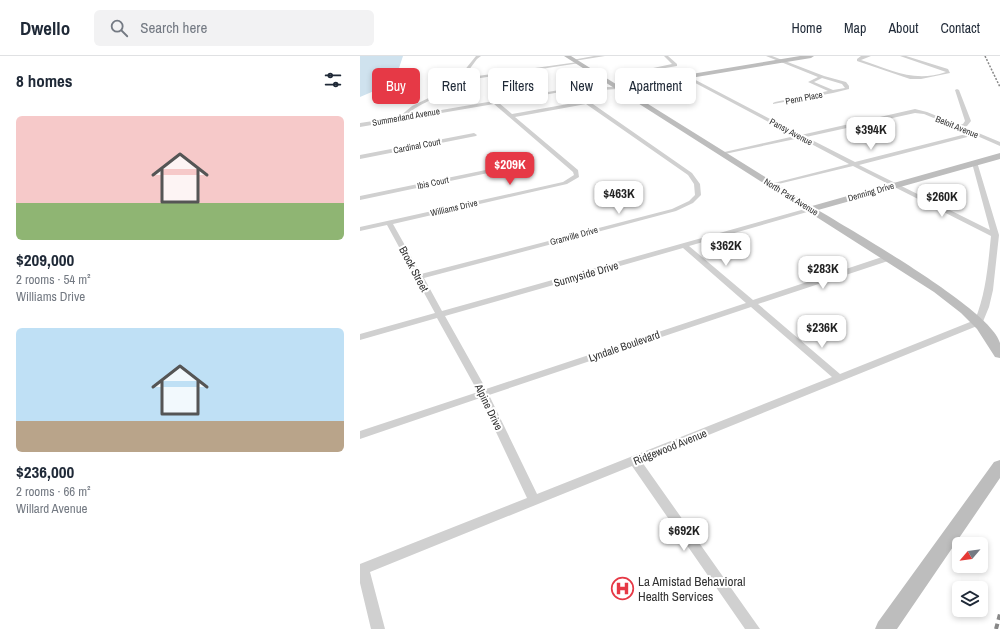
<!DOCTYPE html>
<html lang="en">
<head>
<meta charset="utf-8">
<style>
  :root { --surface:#fff; --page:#f2f2f3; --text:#1f2937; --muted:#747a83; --line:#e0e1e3; --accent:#e63946 }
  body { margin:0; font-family:"Archivo Narrow",sans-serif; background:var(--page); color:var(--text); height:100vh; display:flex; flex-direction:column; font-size:15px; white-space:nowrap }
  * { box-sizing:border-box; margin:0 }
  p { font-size:13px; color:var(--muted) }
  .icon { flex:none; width:22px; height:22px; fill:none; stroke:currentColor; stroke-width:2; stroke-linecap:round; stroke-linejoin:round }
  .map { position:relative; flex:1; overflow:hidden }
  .sheet { display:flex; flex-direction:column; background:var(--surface); width:360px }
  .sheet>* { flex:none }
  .guide { position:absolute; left:12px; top:12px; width:380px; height:36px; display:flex; gap:8px }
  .needle { width:26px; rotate:241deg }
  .buttons { position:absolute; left:592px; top:481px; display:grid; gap:8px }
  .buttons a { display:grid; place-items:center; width:36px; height:36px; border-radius:6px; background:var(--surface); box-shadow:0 2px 6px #0003; font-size:20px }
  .price { position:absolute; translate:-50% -34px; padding:0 9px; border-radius:8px; background:#fff; color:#222; font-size:13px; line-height:26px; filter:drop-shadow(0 1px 2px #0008) }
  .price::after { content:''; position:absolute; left:50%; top:24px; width:12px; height:9px; margin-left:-6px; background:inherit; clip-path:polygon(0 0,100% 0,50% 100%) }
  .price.selected { background:var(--accent); color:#fff }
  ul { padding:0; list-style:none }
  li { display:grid; align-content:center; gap:8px; height:212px; padding:0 16px }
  li span { display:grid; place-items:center; height:124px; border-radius:6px; color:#555 }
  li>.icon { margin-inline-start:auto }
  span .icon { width:72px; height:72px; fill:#fffc; stroke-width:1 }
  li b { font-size:17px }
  h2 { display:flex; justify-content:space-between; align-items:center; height:48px; padding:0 16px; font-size:17px }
  .tag { padding:0 14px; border-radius:6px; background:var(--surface); box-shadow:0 2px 6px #0003; font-size:14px; line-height:36px }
  .tag.selected { background:var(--accent); color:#fff }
  header { display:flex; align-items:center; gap:24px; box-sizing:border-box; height:56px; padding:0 20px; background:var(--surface); border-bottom:1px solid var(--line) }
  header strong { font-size:19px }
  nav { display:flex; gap:22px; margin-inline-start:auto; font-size:14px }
  .search { width:280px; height:36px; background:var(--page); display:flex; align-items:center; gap:10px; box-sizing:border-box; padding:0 14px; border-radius:6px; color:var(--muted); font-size:15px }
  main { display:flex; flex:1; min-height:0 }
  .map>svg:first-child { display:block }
</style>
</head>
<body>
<header>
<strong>Dwello</strong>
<div class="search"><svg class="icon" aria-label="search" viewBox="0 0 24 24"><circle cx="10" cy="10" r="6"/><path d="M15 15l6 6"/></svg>Search here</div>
<nav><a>Home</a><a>Map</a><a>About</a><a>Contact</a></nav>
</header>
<main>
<section class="sheet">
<h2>8 homes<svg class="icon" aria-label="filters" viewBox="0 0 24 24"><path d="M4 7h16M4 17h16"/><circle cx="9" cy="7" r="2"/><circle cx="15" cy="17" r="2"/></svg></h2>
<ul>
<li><span style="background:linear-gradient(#f6c9c9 70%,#8fb573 0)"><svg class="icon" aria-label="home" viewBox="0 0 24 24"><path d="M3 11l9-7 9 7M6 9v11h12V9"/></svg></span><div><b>$209,000</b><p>2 rooms · 54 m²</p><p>Williams Drive</p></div></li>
<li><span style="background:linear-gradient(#bfe0f5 75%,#b9a48a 0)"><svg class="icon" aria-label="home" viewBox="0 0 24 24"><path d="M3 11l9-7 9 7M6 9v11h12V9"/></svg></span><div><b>$236,000</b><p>2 rooms · 66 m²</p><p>Willard Avenue</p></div></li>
</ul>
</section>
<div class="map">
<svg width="640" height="573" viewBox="0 0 640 573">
  <rect width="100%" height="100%" fill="#fff"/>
  <!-- water -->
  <path fill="#cfe2ee" d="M 0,0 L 43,0 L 36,21 L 14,35 L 0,41 Z"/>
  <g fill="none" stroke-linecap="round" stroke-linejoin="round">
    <!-- street -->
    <path fill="#d0d0d0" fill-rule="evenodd" d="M 116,0 L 121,0 L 117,3 L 103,22 L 218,6 L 220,7 L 101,25 C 85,42 61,44 46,60 L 217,31 L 260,31 L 258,33 L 241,34 L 230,46 L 332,117 L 340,128 L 341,139 L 333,147 L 316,155 L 64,222 L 82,255 L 452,151 L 455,153 L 454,154 L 329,190 L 393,244 L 525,200 L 531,200 L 531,204 L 398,248 L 480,318 L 615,264 C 626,237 628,209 631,180 L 493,110 L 410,130 L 410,128 L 489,108 L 440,82 L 360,99 L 360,97 L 435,80 L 324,21 L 328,20 L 441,79 L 555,53 L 567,56 L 599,69 L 603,68 L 605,65 L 595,34 L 597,33 L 599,34 L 611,65 L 607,70 L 604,71 L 640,86 L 640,90 L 615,79 L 499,109 L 630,174 L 612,107 L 617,106 L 639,179 L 633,234 L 629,251 L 622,268 L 282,406 L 400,573 L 385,573 L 272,410 L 10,516 L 25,573 L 11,573 L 0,527 L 0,508 L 167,442 L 120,342 L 0,383 L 0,375 L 118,336 L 77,262 L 0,284 L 0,278 L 75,257 L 27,169 L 0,175 L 0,171 L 203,126 L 214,119 L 213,116 L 134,48 L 0,71 L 0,67 L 39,61 L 52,50 L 79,37 L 91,29 L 99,21 ZM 217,33 L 236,34 L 225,45 L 152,58 L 139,47 ZM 226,48 L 328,119 L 334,128 L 335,139 L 329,145 L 312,153 L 61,218 L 33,168 L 207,128 L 219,121 L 218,114 L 155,61 ZM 555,57 L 564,58 L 610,77 L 495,106 L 446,81 ZM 323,192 L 386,247 L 126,333 L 85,260 ZM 391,251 L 472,321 L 177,438 L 129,339 Z
      M 234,0 L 245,0 L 214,5 L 212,4 Z
      M 304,0 L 308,0 L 317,8 L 317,10 L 281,16 L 279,15 L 312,8 Z
      M 406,0 L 412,0 L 464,20 L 486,26 L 489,30 L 489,33 L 473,37 L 413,48 L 413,47 L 415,46 L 468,35 L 448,26 L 458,21 ZM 462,22 L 482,28 L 485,32 L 473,34 L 454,26 Z
      M 501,0 L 511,0 L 501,4 C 531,14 554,27 586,16 L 540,0 L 546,0 L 588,13 L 590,17 L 561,23 L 550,23 L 497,5 L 497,3 Z
      M 114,77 L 117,79 L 116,80 L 0,103 L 0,99 Z
      M 145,110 L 148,112 L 147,113 L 0,144 L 0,140 Z"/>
    <!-- secondary -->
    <path fill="#bdbdbd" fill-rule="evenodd" d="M 204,0 L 211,0 L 259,30 L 440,0 L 454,0 L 451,2 L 264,33 L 452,150 L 640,97 L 640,103 L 458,154 C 492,175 632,254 640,287 C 640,291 640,297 640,302 L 635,301 L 617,273 L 601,257 L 574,236 Z
      M 640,404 L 640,422 L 537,573 L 515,573 L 518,566 L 634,406 Z"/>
    <!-- rail-far1 -->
    <path stroke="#888" stroke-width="1.5" stroke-dasharray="2 1.5" stroke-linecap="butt" d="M 625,0 L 640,31"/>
    <!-- rail -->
    <path stroke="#888" stroke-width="4" stroke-dasharray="5.5 4" stroke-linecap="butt" d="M 636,573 L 640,558"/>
  </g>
  <!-- icons -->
  <defs>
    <symbol id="hospital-ring" viewBox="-11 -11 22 22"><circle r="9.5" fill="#fff" stroke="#e63946" stroke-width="1.5"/><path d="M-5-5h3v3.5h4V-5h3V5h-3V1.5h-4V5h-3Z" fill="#e63946"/></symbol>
  </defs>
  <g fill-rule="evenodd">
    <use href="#hospital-ring" x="250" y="520" width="25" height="25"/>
  </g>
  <g text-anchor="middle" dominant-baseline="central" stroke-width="4" stroke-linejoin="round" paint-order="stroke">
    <!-- far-street labels -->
    <g font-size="9" fill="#333" stroke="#fff">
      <text transform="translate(444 42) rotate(-11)">Penn Place</text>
      <text transform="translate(46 61) rotate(-10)">Summerland Avenue</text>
      <text transform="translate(597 71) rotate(22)">Beloit Avenue</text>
      <text transform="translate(431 76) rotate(28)">Pansy Avenue</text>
      <text transform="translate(57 90) rotate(-11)">Cardinal Court</text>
      <text transform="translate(73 127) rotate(-12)">Ibis Court</text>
      <text transform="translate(511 136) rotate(-16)">Denning Drive</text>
      <text transform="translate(431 141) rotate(32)">North Park Avenue</text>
      <text transform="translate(94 152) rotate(-13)">Williams Drive</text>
      <text transform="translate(214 180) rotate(-15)">Granville Drive</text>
    </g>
    <!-- street labels -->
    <g font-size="11" fill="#333" stroke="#fff">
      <text transform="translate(54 213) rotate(62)">Brock Street</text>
      <text transform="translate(226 218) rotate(-16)">Sunnyside Drive</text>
      <text transform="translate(264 290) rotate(-19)">Lyndale Boulevard</text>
      <text transform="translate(129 351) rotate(64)">Alpine Drive</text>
      <text transform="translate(310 391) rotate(-22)">Ridgewood Avenue</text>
    </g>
    <!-- near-poi labels -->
    <g font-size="13" fill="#333" stroke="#fff" text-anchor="start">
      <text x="278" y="525">La Amistad Behavioral<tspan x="278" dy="15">Health Services</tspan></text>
    </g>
  </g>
</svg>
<div class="buttons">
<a><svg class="needle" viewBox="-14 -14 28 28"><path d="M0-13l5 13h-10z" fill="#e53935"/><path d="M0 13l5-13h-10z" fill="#747a83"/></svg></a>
<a><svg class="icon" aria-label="layers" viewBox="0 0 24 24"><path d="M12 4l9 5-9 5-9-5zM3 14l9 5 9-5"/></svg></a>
</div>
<b class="price" style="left:511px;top:95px">$394K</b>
<b class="price selected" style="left:150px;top:130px">$209K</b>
<b class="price" style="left:259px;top:159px">$463K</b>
<b class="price" style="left:582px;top:162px">$260K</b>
<b class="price" style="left:366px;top:211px">$362K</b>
<b class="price" style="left:463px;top:234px">$283K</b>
<b class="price" style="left:462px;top:293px">$236K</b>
<b class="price" style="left:324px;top:496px">$692K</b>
<div class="guide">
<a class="tag selected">Buy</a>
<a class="tag">Rent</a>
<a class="tag">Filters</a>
<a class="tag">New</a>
<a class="tag">Apartment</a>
</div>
</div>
</main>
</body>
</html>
